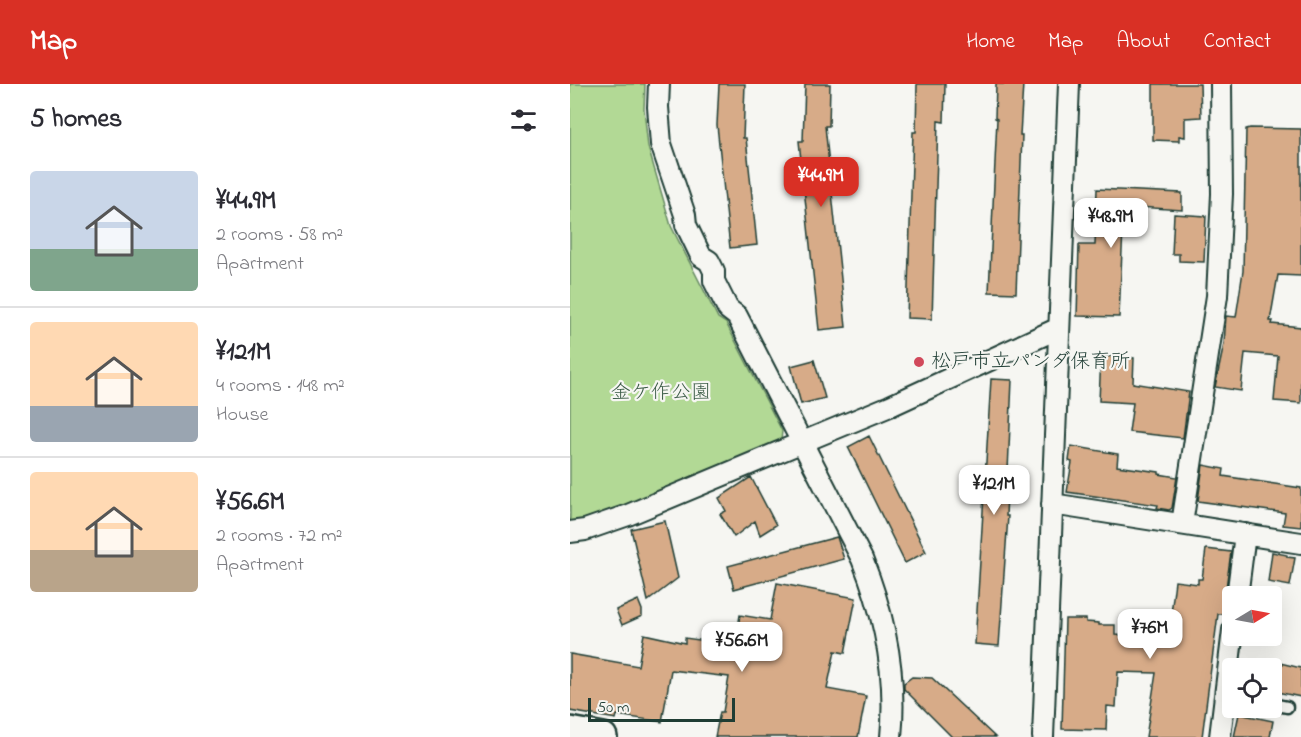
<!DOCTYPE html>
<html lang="en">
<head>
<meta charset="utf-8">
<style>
  :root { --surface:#fff; --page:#f7f7f7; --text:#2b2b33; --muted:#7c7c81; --line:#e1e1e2; --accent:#d93025 }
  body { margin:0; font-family:"Indie Flower","Klee One",sans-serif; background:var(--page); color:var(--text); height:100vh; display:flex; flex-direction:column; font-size:22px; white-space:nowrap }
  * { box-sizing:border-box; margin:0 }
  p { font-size:20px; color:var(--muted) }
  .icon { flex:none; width:33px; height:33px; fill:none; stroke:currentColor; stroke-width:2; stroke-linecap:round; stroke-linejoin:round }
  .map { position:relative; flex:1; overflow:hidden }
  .details { display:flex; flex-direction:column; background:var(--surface); width:570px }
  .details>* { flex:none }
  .needle { width:39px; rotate:80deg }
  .tools { position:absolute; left:652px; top:502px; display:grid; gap:12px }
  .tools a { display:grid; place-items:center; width:60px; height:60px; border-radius:6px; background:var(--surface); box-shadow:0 6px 24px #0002; font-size:30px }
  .scale { position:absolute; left:18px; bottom:15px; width:147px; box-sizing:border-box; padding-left:6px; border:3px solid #1f3d34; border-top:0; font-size:16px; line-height:21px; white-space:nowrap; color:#1f3d34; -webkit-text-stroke:4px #f6f6f2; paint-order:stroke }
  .price { position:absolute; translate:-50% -51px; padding:0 14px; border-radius:12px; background:#fff; color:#222; font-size:20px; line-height:39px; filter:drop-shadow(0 2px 3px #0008) }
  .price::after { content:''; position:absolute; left:50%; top:36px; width:18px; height:14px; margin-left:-9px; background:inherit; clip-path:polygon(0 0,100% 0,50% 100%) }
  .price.active { background:var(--accent); color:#fff }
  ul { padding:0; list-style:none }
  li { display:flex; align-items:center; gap:18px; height:150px; padding:0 30px }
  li+li { border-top:2px solid var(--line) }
  li span { display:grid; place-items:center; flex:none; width:168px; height:120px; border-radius:6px; color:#555 }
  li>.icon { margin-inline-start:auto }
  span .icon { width:72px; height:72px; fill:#fffc; stroke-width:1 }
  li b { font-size:26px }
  h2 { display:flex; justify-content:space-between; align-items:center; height:72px; padding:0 30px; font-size:26px }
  header { display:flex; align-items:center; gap:36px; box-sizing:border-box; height:84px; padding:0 30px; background:var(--accent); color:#fff }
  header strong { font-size:28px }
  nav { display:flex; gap:33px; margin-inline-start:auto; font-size:21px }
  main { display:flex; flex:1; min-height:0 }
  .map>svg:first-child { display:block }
</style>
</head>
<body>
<header>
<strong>Map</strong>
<nav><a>Home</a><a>Map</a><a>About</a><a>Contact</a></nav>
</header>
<main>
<section class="details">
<h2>5 homes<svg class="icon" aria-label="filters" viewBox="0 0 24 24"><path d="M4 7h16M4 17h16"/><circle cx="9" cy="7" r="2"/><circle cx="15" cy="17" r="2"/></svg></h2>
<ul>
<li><span style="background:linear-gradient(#c9d6e8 65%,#7fa58c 0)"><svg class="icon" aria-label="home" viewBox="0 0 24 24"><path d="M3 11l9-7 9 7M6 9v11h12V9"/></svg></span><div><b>¥44.9M</b><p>2 rooms · 58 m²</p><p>Apartment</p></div></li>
<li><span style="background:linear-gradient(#ffd9b3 70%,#9aa5b1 0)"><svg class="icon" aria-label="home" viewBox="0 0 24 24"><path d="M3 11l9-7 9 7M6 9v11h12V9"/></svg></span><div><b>¥121M</b><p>4 rooms · 148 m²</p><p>House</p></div></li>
<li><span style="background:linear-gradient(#ffd9b3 65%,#b9a48a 0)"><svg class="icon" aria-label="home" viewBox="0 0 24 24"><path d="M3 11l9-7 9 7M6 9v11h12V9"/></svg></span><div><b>¥56.6M</b><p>2 rooms · 72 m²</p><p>Apartment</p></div></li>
</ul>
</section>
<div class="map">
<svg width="731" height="653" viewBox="0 0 731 653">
  <rect width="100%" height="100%" fill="#f6f6f2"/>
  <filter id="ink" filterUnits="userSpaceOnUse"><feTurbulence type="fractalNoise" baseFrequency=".0167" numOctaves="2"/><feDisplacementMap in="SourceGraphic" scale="12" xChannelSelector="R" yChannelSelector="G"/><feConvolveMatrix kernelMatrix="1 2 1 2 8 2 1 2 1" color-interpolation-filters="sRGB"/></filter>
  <g filter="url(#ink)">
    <!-- green -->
    <path fill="#b2d995" stroke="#688b64" stroke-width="1.5" d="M 0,0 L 75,0 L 74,25 L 78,63 L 101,142 L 148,234 L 156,239 L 212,347 L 211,357 L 45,426 L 0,439 Z"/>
    <!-- building -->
    <path fill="#d7ab88" stroke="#1f3d34" stroke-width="1.5" d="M 149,0 L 175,0 L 173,54 L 176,54 L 187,161 L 160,164 L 147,41 Z
      M 235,0 L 260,0 L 259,42 L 255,42 L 276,243 L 249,246 L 229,57 L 233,57 Z
      M 347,0 L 375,0 L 374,38 L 368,37 L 362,235 L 337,234 L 343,48 L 346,48 Z
      M 426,0 L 453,0 L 450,51 L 452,51 L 446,209 L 419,208 L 427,35 L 425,34 Z
      M 583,0 L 630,0 L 631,33 L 615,34 L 615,53 L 609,52 L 609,57 L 583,56 Z
      M 680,44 L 731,45 L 731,192 L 708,191 L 700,237 L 703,237 L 702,240 L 731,243 L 731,319 L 704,317 L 708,272 L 675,269 L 671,307 L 645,303 L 654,260 L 656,232 L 666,233 L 673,187 L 676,45 Z
      M 527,105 L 612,109 L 612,126 L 554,122 L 549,233 L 507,232 L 509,161 L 525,161 Z
      M 604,130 L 636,132 L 634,178 L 609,177 L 609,170 L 602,170 Z
      M 531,272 L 564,274 L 563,299 L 619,308 L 613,354 L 559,348 L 563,319 L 529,317 Z
      M 244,276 L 255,314 L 231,320 L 221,282 Z
      M 421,295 L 442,296 L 436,432 L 438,432 L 429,562 L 405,560 Z
      M 299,352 L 356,468 L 335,479 L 278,363 Z
      M 501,362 L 548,370 L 547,382 L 589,388 L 589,390 L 607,393 L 602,424 L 599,426 L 587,424 L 588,421 L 497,408 L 502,378 L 499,377 Z
      M 633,381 L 654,385 L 653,392 L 731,404 L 731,443 L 713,441 L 715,429 L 628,417 Z
      M 181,393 L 206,441 L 190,451 L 185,437 L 164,453 L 150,430 L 156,427 L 149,414 Z
      M 95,437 L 108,494 L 78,517 L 61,445 Z
      M 267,453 L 274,475 L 164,505 L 158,482 Z
      M 636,465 L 661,468 L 655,511 L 655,530 L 648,530 L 632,653 L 576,653 L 586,589 L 548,588 L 546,623 L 537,622 L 536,646 L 492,645 L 495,535 L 516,535 L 516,538 L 529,539 L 529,541 L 545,541 L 545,551 L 591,553 L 593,537 L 600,538 L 605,497 L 628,500 L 628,495 L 632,495 Z
      M 702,468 L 717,471 L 717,473 L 725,474 L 720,502 L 698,498 Z
      M 207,499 L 286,514 L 275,569 L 265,567 L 257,605 L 296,612 L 288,653 L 145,653 L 150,628 L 153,628 L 159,593 L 101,586 L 92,638 L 47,631 L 46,635 L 0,627 L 0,570 L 68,582 L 74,550 L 115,559 L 115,554 L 165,561 L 170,531 L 200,536 Z
      M 68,516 L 72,526 L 72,532 L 52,541 L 46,526 Z
      M 702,577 L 731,584 L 731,613 L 702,607 Z
      M 342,593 L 362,594 L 425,653 L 382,653 L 334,605 L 334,599 Z
      M 669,630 L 703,637 L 700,653 L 664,653 Z"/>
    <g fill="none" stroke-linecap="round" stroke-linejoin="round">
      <defs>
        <path id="lane" d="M 702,620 L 717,623"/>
        <path id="street" d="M 89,0 L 88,23 L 91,60 L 115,131 L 116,141 L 131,172 L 139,177 L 144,187 L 144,197 L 158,225 L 167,232 L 292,475 C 315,532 327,591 321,653
          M 482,420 L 731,459
          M 612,440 L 647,212 L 652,110 L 651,0
          M 0,448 L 15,446 L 58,431 L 240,355 L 320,322 L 489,244
          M 667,513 L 675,450
          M 473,653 L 499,0
          M 650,653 L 663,546"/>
        <path id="secondary" d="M 0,647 L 33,653"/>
      </defs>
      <!-- lane casing -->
      <use href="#lane" stroke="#1f3d34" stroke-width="15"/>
      <!-- street casing -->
      <use href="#street" stroke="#1f3d34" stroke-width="24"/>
      <!-- secondary casing -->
      <use href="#secondary" stroke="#1f3d34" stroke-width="32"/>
      <!-- lane -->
      <use href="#lane" stroke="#f6f6f2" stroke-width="10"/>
      <!-- street -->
      <use href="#street" stroke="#f6f6f2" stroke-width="20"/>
      <!-- secondary -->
      <use href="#secondary" stroke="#f6f6f2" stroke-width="27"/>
    </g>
  </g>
  <!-- markers -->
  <circle fill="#d1495b" stroke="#f6f6f2" stroke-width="2" cx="349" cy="278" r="6"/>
  <g text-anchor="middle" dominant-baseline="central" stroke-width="4.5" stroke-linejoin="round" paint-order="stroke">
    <!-- poi labels -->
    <g font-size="20" fill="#1f3d34" stroke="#f6f6f2" text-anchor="start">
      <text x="361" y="278">松戸市立パンダ保育所</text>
    </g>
    <!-- park labels -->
    <g font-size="20" fill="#3c5c47" stroke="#f6f6f2">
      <text x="91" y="309">金ケ作公園</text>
    </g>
  </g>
</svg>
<div class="tools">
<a><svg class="needle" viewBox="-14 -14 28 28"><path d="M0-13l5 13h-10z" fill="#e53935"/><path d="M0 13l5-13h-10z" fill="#7c7c81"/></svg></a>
<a><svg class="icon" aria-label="locate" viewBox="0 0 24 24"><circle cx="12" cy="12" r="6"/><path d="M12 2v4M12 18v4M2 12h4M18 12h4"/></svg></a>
</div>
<div class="scale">50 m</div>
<b class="price active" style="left:251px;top:124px">¥44.9M</b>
<b class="price" style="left:541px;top:165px">¥48.9M</b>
<b class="price" style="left:424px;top:432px">¥121M</b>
<b class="price" style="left:580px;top:576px">¥76M</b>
<b class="price" style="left:172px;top:589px">¥56.6M</b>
</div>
</main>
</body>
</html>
